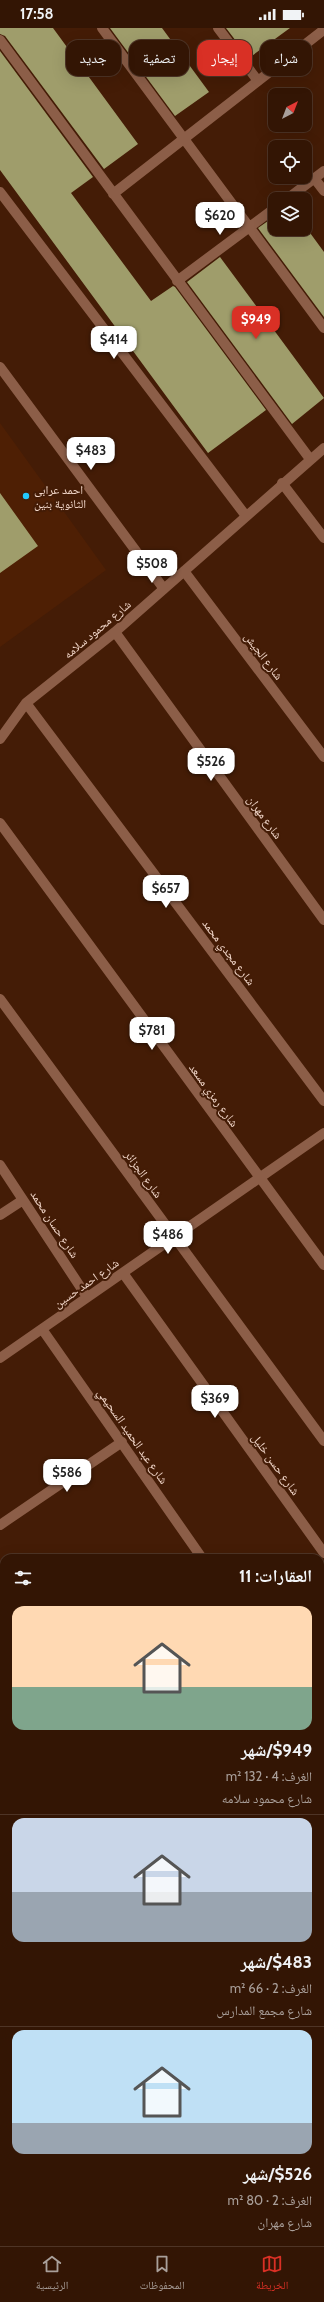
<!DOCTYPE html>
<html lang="ar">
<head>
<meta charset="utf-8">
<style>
  :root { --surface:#331504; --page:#3e2213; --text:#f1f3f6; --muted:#a99f9a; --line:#4e3426; --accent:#d93025 }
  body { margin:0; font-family:Cabin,"Noto Naskh Arabic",sans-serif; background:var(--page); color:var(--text); direction:rtl; height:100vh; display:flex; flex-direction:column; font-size:15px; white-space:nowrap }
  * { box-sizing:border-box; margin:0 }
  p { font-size:13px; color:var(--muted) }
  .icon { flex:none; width:22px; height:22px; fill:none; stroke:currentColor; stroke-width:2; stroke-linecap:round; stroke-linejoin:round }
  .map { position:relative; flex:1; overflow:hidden; direction:ltr }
  .sheet { position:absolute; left:0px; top:1526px; width:324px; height:692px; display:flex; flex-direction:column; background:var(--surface); border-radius:12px 12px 0 0; box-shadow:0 4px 16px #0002,0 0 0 1px var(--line); direction:rtl }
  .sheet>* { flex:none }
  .top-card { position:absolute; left:12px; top:12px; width:300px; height:36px; direction:rtl; display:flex; gap:8px }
  .needle { width:26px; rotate:42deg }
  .fabs { position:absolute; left:268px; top:60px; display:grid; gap:8px }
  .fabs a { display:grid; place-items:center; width:44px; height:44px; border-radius:8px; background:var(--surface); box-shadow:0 4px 16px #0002,0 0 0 1px var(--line); font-size:20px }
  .price { position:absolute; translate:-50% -34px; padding:0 9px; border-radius:8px; background:#fff; color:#222; font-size:13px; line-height:26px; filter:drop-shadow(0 1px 2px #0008) }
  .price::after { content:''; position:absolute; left:50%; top:24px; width:12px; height:9px; margin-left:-6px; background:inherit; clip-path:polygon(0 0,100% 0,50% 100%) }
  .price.on { background:var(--accent); color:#fff }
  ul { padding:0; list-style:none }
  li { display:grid; align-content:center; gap:8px; height:212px; padding:0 12px }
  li+li { border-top:1px solid var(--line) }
  li span { display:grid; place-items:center; height:124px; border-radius:12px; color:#555 }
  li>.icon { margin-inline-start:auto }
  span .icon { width:72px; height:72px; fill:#fffc; stroke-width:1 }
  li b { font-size:17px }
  h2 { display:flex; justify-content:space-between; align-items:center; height:48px; padding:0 12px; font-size:17px }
  .pill { padding:0 14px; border-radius:12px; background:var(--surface); box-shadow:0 4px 16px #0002,0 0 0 1px var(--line); font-size:14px; line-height:36px }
  .pill.on { background:var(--accent); color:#fff }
  .status { display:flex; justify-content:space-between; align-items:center; height:28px; padding:0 20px; background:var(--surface); direction:ltr }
  .status svg { height:11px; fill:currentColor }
  .tabs { display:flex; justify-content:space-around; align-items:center; height:56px; border-top:1px solid var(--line); background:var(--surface); font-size:11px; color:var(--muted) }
  .tabs a { display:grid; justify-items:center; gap:2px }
  .tabs .on { color:var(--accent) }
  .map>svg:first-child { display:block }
</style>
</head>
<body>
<div class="status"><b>17:58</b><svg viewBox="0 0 49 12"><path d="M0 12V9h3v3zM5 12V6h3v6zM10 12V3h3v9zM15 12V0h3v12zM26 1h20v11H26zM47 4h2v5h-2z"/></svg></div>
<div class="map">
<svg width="324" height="2218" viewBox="0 0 324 2218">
  <rect width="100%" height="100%" fill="#441c06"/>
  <!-- built -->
  <path fill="#4e1f04" d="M 0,395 L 106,542 L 0,619 Z"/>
  <!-- building -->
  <path fill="#9f9d6b" d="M 0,0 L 53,0 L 138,116 L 104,141 L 5,8 L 0,6 Z
    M 110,0 L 162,0 L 209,64 L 175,88 Z
    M 226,0 L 290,0 L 249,30 Z
    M 0,23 L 93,149 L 71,165 L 151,273 L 173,258 L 175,259 L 266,382 L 208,425 L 0,142 Z
    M 275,188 L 275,201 L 305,201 L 305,198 L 324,224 L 324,289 L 258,200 Z
    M 220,229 L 324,370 L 292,396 L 187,254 Z
    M 0,465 L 38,518 L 0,545 Z"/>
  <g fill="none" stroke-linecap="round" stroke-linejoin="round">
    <!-- minor -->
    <path stroke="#8c5e48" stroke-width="10" d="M 102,0 L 324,300
      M 218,0 L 258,53
      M 0,12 L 310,431
      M 314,150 L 324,163
      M 0,164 L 246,488
      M 113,166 L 321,4
      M 287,171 L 324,143
      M 177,253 L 275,180
      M 0,339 L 164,561
      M 282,455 L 324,510
      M 184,543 L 324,729
      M 115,604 L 324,892
      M 26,675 L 324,1073
      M 0,711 L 26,675 L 115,604 L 324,420
      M 0,795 L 324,1237
      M 0,971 L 324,1413
      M 0,1137 L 87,1269
      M 0,1187 L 23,1172
      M 123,1245 L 324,1525
      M 42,1301 L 202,1530
      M 0,1330 L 324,1105
      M 0,1497 L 122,1414
      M 0,1647 L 4,1645
      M 320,1702 L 324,1708
      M 0,1788 L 4,1785
      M 0,1876 L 4,1882
      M 320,1882 L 324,1879
      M 0,1893 L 4,1891
      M 320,2033 L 324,2030
      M 0,2046 L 4,2044
      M 0,2148 L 4,2145
      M 320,2169 L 324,2166
      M 221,2214 L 223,2218
      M 52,2218 L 58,2214
      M 243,2218 L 249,2214"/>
  </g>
  <!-- markers -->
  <circle fill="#22c9fe" stroke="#441c06" stroke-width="1.5" cx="26" cy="468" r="4"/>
  <g text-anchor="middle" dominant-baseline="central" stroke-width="4" stroke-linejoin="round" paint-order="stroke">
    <!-- poi labels -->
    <g font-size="12" fill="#f3d8cb" stroke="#441c06" text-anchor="start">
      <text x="34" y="461">احمد عرابى<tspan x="34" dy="14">الثانوية بنين</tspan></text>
    </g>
    <!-- street labels -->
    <g font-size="12" fill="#f3d8cb" stroke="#441c06">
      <text transform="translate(97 601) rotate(-40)">شارع محمود سلامه</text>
      <text transform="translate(264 628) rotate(53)">شارع الجيش</text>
      <text transform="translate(265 789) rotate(54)">شارع مهران</text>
      <text transform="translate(229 924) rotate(53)">شارع مجدي محمد</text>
      <text transform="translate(214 1067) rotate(54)">شارع رمزي مسعد</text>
      <text transform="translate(144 1146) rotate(54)">شارع الجزائر</text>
      <text transform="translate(55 1196) rotate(57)">شارع حسان محمد</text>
      <text transform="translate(86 1255) rotate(-35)">شارع احمد حسين</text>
      <text transform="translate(133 1408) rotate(55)">شارع عبد الحميد السحيمي</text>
      <text transform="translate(276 1436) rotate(54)">شارع حسن خليل</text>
    </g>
  </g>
</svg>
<div class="fabs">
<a><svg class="needle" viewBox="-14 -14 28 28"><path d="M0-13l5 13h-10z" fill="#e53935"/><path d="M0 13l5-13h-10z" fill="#a99f9a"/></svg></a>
<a><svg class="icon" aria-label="locate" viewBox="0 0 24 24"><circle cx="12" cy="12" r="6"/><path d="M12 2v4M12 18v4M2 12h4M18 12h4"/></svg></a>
<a><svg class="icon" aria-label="layers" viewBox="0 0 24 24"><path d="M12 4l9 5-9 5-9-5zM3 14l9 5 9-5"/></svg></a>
</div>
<b class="price" style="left:220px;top:208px">$620</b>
<b class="price on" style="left:256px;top:312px">$949</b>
<b class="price" style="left:114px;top:332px">$414</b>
<b class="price" style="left:91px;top:443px">$483</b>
<b class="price" style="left:152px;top:556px">$508</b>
<b class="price" style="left:211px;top:754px">$526</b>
<b class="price" style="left:166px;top:881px">$657</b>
<b class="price" style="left:152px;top:1023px">$781</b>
<b class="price" style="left:168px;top:1227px">$486</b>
<b class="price" style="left:215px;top:1391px">$369</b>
<b class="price" style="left:67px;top:1465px">$586</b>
<div class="top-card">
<a class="pill">شراء</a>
<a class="pill on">إيجار</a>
<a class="pill">تصفية</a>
<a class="pill">جديد</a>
</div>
<section class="sheet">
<h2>العقارات: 11<svg class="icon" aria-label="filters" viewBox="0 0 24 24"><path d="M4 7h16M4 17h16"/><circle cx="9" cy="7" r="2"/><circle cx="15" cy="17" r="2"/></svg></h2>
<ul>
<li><span style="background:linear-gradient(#ffd9b3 65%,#7fa58c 0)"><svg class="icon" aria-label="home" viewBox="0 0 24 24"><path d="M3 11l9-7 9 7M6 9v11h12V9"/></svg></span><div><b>$949/شهر</b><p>الغرف: 4 · 132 m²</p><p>شارع محمود سلامه</p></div></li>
<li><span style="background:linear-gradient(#c9d6e8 60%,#9aa5b1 0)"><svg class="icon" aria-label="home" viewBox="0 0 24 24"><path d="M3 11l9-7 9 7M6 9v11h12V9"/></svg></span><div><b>$483/شهر</b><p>الغرف: 2 · 66 m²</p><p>شارع مجمع المدارس</p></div></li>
<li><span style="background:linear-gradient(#bfe0f5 75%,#9aa5b1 0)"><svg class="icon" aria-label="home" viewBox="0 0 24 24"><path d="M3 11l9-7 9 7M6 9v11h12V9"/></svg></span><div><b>$526/شهر</b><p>الغرف: 2 · 80 m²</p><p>شارع مهران</p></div></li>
</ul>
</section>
</div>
<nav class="tabs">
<a class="on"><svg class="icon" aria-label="map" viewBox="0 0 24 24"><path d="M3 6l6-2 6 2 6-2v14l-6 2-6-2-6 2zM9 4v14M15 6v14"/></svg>الخريطة</a>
<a><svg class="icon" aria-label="saved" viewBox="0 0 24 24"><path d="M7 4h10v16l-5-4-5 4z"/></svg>المحفوظات</a>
<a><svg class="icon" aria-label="home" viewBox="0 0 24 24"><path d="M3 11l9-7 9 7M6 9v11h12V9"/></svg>الرئيسية</a>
</nav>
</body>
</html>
